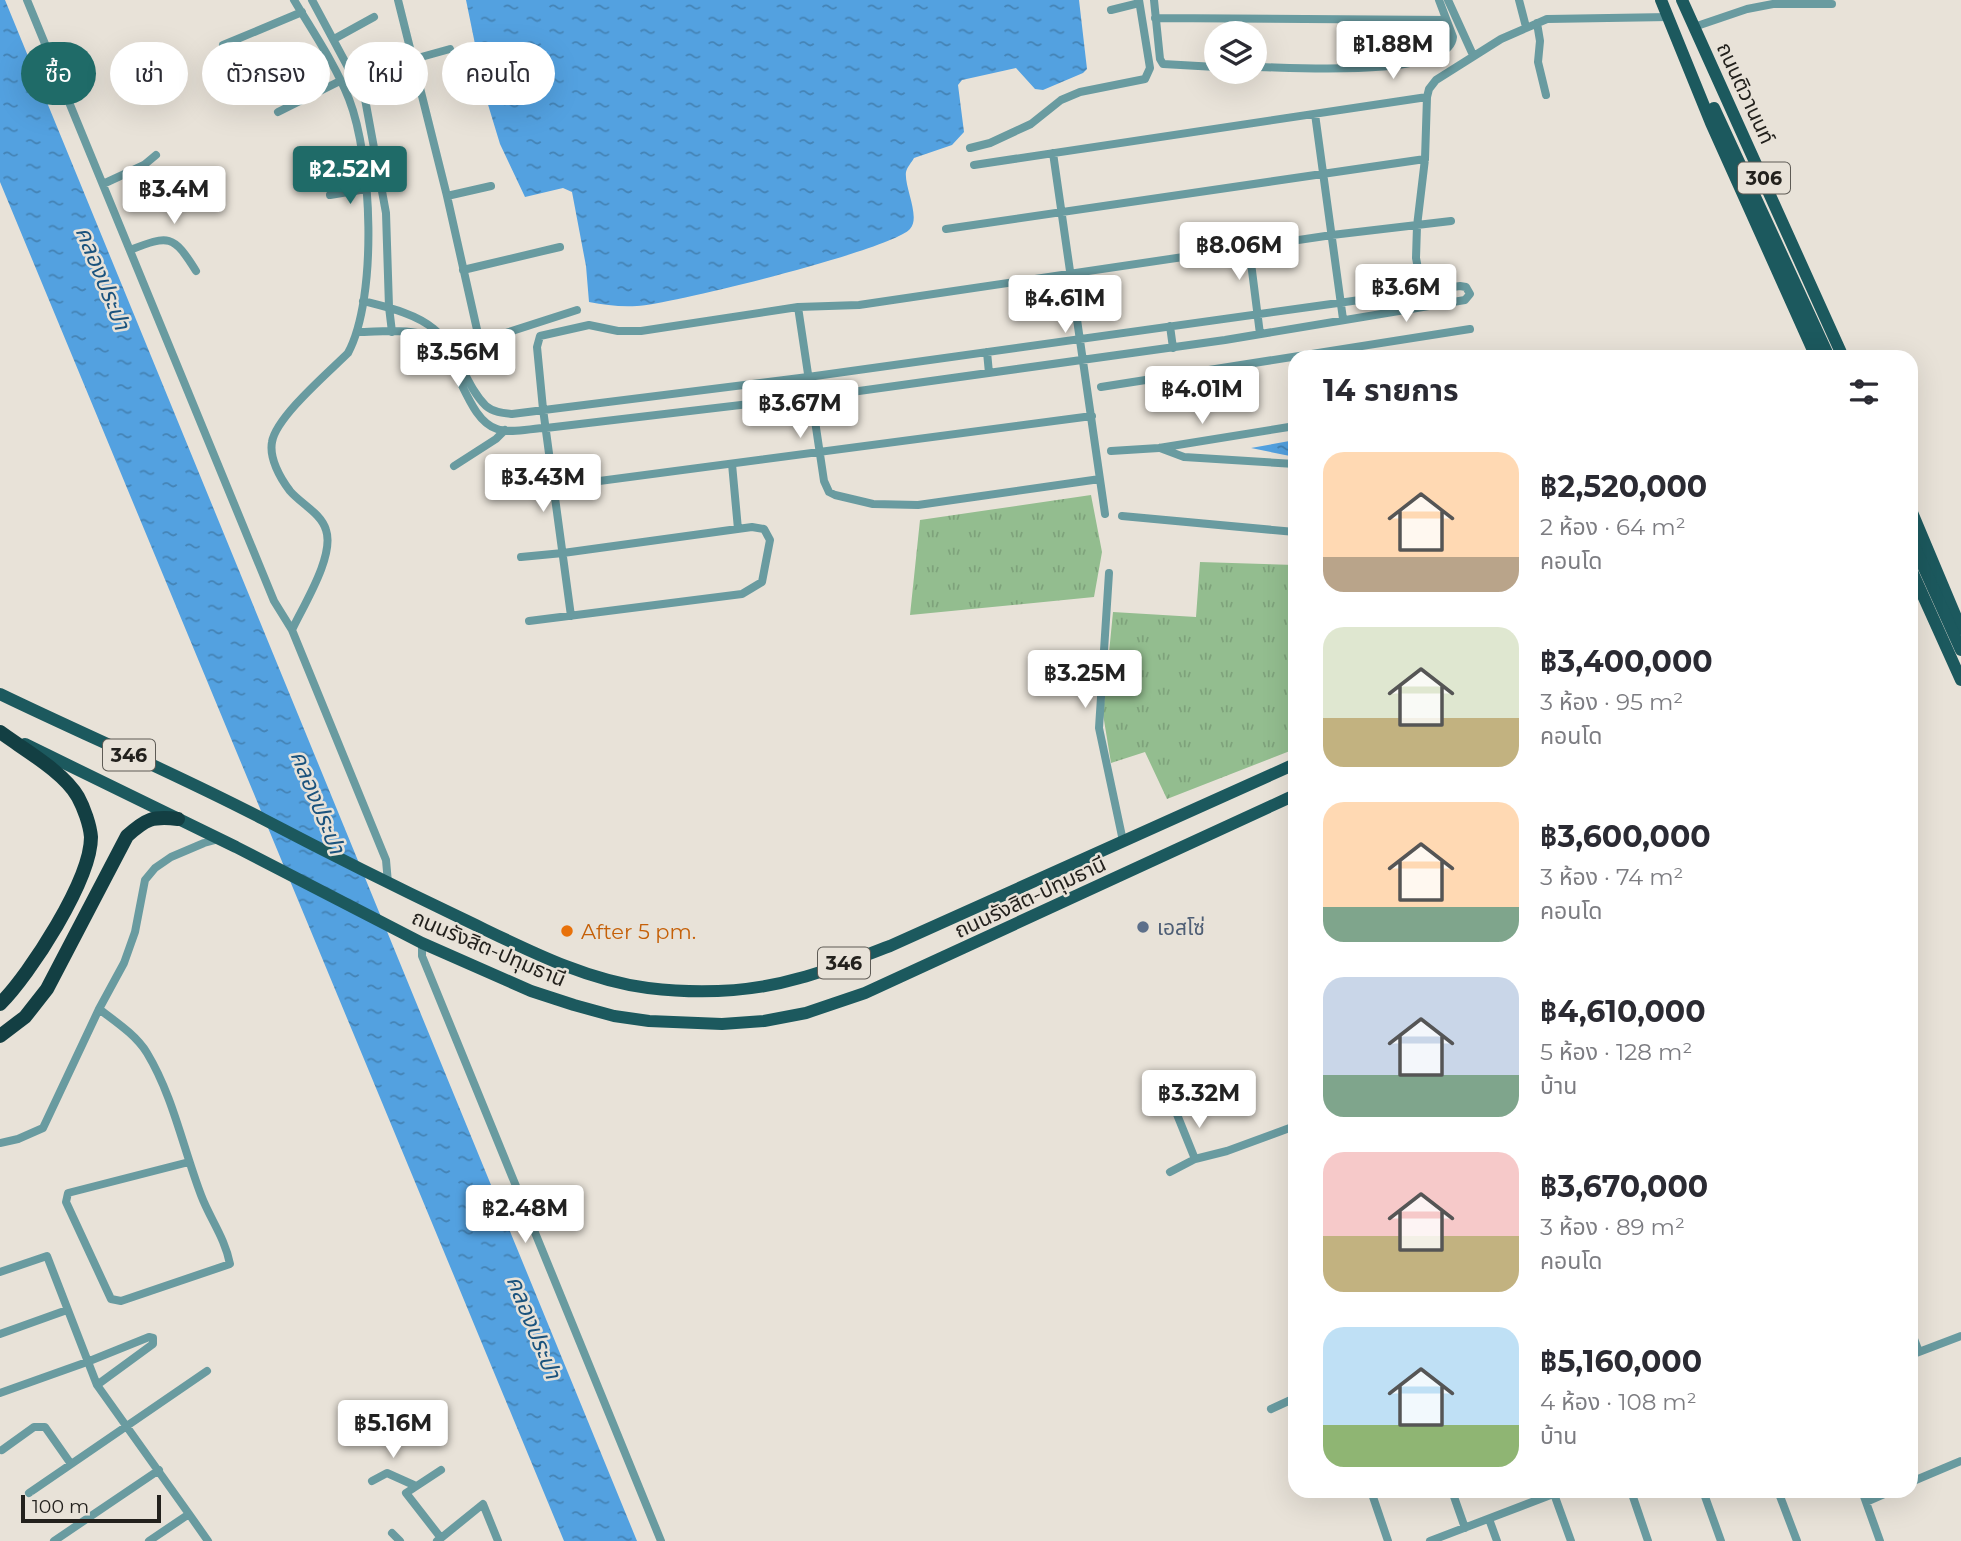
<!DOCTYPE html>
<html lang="th">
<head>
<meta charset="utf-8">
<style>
  :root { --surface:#fff; --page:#f7f7f7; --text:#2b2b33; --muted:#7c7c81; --accent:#1f6b68 }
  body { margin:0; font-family:Montserrat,"Noto Sans Thai",sans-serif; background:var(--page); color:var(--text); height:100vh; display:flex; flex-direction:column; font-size:26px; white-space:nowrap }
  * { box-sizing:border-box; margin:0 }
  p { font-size:23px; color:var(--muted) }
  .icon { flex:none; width:38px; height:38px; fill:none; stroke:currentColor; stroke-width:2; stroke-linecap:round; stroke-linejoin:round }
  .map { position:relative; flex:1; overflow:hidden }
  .side { position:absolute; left:1288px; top:350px; width:630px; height:1148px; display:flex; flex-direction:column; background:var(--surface); border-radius:21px; box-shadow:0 7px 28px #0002 }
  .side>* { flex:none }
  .banner { position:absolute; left:21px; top:42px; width:665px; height:63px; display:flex; gap:14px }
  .fabs { position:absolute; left:1204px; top:21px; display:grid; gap:14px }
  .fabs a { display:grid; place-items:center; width:63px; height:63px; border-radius:50%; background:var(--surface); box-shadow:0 7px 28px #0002; font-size:35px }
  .scale { position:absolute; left:21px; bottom:18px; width:140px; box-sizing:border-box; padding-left:7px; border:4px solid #23211d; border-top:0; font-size:19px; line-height:24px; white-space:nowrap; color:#23211d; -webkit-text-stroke:5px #e8e2d8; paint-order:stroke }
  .price { position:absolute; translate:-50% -60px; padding:0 16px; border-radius:7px; background:#fff; color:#222; font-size:23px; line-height:46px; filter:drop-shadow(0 2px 4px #0008) }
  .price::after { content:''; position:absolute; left:50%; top:42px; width:21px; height:16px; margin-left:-10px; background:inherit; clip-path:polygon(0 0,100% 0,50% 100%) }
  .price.current { background:var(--accent); color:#fff }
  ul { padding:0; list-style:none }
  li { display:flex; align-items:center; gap:21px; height:175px; padding:0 35px }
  li span { display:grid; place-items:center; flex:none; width:196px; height:140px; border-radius:21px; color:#555 }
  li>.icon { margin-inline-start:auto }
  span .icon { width:84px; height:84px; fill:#fffc; stroke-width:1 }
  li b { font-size:30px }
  h2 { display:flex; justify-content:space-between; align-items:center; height:84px; padding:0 35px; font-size:30px }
  .chip { padding:0 24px; border-radius:32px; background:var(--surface); box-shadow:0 7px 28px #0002; font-size:24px; line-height:63px }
  .chip.current { background:var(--accent); color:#fff }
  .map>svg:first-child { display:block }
</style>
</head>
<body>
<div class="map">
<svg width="1961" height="1541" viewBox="0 0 1961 1541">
  <defs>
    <pattern id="grass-tufts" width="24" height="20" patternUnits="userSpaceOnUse" patternTransform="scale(1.75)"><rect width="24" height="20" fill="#93bd8f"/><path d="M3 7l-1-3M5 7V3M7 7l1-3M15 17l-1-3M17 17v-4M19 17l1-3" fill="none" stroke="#7ea27b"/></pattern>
    <pattern id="water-ripples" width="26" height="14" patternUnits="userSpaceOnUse" patternTransform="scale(1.75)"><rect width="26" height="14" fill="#53a1e0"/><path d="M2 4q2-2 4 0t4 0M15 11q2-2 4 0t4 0" fill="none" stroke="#4483b5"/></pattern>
  </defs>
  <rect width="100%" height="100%" fill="#e8e2d8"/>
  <!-- grass -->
  <path fill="url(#grass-tufts)" d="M 1091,495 L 1102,552 L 1094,597 L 910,615 L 920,520 Z
    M 1200,562 L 1295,565 L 1295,749 L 1167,799 L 1145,752 L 1111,763 L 1103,714 L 1113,612 L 1196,617 Z"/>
  <!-- water -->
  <path fill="url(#water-ripples)" d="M 0,0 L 5,0 L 637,1541 L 564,1541 L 0,182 Z
    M 466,0 L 1079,0 L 1087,69 L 1083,73 L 1043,90 L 1035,89 L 1016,68 L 962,80 L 958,85 L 964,132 L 952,145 L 914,158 C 912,162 907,167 906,172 C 904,187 921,217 910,229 C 891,250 672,304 637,306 C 620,307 605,305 589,302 L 586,266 L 572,192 L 563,188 L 525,197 L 500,144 L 486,98 Z
    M 1295,440 L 1295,457 L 1251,448 Z"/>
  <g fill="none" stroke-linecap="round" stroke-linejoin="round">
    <!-- street -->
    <path stroke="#699ba0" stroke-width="8" d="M 27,0 L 274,601 L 292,630
      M 294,0 C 313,32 335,64 349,99 C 372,158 378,297 348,353 C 329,372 276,417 272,442 C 269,458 280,478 290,491 C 301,504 321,513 326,530 C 335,556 303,606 292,630 L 386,860 L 388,883
      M 312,0 L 365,99 L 386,213 L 389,307 L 392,332
      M 398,0 L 447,196 L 478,334 L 487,339 L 577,310
      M 1154,0 L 1160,59 L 1163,64 L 1216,67
      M 1448,0 L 1473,55
      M 1519,0 L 1526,27
      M 1111,10 L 1139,3
      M 1155,18 L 1446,20
      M 1537,23 L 1540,41 L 1538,62 L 1546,95
      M 1694,27 L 1747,9 L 1773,4 L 1832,4
      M 334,39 L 374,17
      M 223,45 L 302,12
      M 414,59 L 450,49
      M 1255,67 C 1288,67 1449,79 1453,37 L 1439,0
      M 362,90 L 398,70
      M 278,112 L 340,81
      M 1315,114 L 1343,319
      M 970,148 L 990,143 L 1031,124 L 1061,100 L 1080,92 L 1145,79 L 1150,68 L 1139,0
      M 1053,153 L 1105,514
      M 974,165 L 1427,97
      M 131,171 L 142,197 L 146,201 L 180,189
      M 103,184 L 144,165 L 156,155
      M 330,195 L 366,189
      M 447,196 L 491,186
      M 946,229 L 1425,159
      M 1249,247 L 1260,334
      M 130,250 C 169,235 173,234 196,271
      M 463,270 L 560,247
      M 1425,306 L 1416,258 L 1417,226 L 1425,159 L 1427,97 L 1429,89 L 1436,80 L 1501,39 L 1547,19 L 1669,17
      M 798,307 L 824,481 L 829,492 L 835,495 L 873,504 L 918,505 L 1100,479
      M 1170,326 L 1173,348
      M 357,332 C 376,332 398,329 417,333 C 459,343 462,418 497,429 C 511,434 532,428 546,428 L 859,391 L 1225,340 L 1465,300 L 1470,294 L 1466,287 L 1460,286 L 808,377 L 512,414 C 503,413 493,412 486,406 C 464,384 459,349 434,329 C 415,313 386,307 363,301
      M 987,352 L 989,373
      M 1101,387 L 1470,329
      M 1160,448 L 1184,457 L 1295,464
      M 1111,451 L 1159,448 L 1295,426
      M 732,464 L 738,529
      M 454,466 L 496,439 L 505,430
      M 511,491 L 554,487 L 1092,416
      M 1122,516 L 1295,532
      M 521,557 L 563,553 L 752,527 L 764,529 L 770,540 L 762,582 L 742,594 L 529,621
      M 1109,573 L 1099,728 L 1123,841
      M 571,616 L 543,409 L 537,347 L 540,336 L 589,325 L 618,331 L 641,331 L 798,307 L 859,305 L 1332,235 L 1451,221
      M 422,943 L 422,956 L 661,1541
      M 99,1009 C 116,1022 136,1035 147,1053 C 173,1096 183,1148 201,1195 C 210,1219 225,1238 230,1264 L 121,1301 L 111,1299 L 66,1202 L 68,1193 L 189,1162
      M 1176,1112 L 1195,1159
      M 0,1143 L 18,1139 L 43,1128 L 99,1009 L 124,963 L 135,932 L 145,880 L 155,868 L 171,857 L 204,843 L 219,839
      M 1170,1172 L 1195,1159 L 1227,1151 L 1295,1126
      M 0,1272 L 47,1256 L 97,1385 L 189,1514 L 149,1541
      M 1911,1331 L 1919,1352
      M 0,1334 L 67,1310
      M 1911,1355 L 1961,1336
      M 0,1393 L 87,1362 L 149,1337 L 153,1338 L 153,1344 L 97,1385
      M 1271,1409 L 1295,1398
      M 2,1450 L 34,1427 L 45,1427 L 71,1464
      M 372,1481 L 387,1473 L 416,1486
      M 1911,1482 L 1961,1461
      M 1371,1491 L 1388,1541
      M 1452,1491 L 1465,1528
      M 1631,1491 L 1648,1541
      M 1703,1491 L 1721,1541
      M 1778,1491 L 1797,1541
      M 1862,1491 L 1880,1541
      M 29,1493 L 207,1371
      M 1554,1494 L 1571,1541
      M 1866,1502 L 1891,1491
      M 189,1514 L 208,1541
      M 1489,1519 L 1497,1541
      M 392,1533 L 400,1541
      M 441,1538 L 483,1504 L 498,1541
      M 54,1541 L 159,1470
      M 437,1541 L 441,1538 L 406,1493 L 441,1470
      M 1430,1541 L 1561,1491"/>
    <!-- primary -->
    <path stroke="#1c595e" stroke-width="12" d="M 1661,0 L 1711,123 L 1816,357
      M 1682,0 L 1843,357
      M 1714,108 L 1829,357
      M 1911,510 L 1961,629
      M 1911,569 L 1961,680
      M 0,694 C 87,736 177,774 263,819 C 328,853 394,886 461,918 C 522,947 581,979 648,988 C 698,994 752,992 800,978 C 831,970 860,957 890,946 L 1295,764
      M 25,744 L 236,847 L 422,943 L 531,991 L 574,1005 L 614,1016 L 649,1021 L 722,1024 L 764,1021 L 806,1013 L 865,993 L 1295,795"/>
    <!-- highway -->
    <path stroke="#133f43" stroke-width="14" d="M 0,732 C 23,749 64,772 78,797 C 84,808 90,825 91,837 C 91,880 30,974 0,1004
      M 0,1036 L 25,1017 L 47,989 L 127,836 C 146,819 152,816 178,819"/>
    <!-- primary-bridge -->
    <path stroke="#1c595e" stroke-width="12" d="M 1911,539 L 1961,650"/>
  </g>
  <!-- markers -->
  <circle fill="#5c6f8a" stroke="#e8e2d8" stroke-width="2.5" cx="1143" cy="927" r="7"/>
  <circle fill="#e8710a" stroke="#e8e2d8" stroke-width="2.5" cx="567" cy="931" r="7"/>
  <g text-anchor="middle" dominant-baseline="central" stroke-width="5" stroke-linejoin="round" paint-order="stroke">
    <!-- shield labels -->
    <g fill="#e8e2d8" stroke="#5e5b55" stroke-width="2">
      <rect x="1738" y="162.5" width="52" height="31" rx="5"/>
      <rect x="103" y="739.5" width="52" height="31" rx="5"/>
      <rect x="818" y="947.5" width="52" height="31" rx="5"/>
    </g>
    <g font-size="19" font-weight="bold" fill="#23211d">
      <text x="1764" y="178">306</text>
      <text x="129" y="755">346</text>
      <text x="844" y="963">346</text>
    </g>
    <!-- street labels -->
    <g font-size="21" fill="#23211d" stroke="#e8e2d8">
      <text transform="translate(1746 93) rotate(65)">ถนนติวานนท์</text>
      <text transform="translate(1030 897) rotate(-25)">ถนนรังสิต-ปทุมธานี</text>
      <text transform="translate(489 948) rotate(23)">ถนนรังสิต-ปทุมธานี</text>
    </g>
    <!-- service labels -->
    <g font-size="21" fill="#4e5e75" stroke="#e8e2d8" text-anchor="start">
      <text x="1157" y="927">เอสโซ่</text>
    </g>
    <!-- food labels -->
    <g font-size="21" fill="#c56008" stroke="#e8e2d8" text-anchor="start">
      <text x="581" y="931">After 5 pm.</text>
    </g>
    <!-- water labels -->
    <g font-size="23" font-style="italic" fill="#1b537d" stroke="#e8e2d8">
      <text transform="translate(103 278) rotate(68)">คลองประปา</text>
      <text transform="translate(318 802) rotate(68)">คลองประปา</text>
      <text transform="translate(534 1327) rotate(68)">คลองประปา</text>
    </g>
  </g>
</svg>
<div class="fabs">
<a><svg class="icon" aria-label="layers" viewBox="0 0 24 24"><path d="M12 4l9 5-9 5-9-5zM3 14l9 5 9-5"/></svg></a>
</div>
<div class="scale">100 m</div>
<b class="price" style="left:1393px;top:81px">฿1.88M</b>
<b class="price current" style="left:350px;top:206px">฿2.52M</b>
<b class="price" style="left:174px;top:226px">฿3.4M</b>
<b class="price" style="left:1239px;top:282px">฿8.06M</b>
<b class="price" style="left:1406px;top:324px">฿3.6M</b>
<b class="price" style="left:1065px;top:335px">฿4.61M</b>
<b class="price" style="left:458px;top:389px">฿3.56M</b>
<b class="price" style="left:1202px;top:426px">฿4.01M</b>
<b class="price" style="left:800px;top:440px">฿3.67M</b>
<b class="price" style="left:543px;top:514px">฿3.43M</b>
<b class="price" style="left:1085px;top:710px">฿3.25M</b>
<b class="price" style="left:1199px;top:1130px">฿3.32M</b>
<b class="price" style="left:525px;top:1245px">฿2.48M</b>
<b class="price" style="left:393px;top:1460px">฿5.16M</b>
<div class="banner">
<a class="chip current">ซื้อ</a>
<a class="chip">เช่า</a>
<a class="chip">ตัวกรอง</a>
<a class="chip">ใหม่</a>
<a class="chip">คอนโด</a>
</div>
<section class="side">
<h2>14 รายการ<svg class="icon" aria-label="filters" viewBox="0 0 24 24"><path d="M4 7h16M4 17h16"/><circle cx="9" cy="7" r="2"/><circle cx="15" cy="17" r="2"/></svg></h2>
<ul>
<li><span style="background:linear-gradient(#ffd9b3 75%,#b9a48a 0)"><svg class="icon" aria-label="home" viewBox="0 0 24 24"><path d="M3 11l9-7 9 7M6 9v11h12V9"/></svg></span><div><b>฿2,520,000</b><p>2 ห้อง · 64 m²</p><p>คอนโด</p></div></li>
<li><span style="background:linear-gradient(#dfe7d0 65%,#c2b280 0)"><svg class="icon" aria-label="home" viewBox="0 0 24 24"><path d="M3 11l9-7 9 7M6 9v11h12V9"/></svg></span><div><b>฿3,400,000</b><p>3 ห้อง · 95 m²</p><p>คอนโด</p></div></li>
<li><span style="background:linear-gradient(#ffd9b3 75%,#7fa58c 0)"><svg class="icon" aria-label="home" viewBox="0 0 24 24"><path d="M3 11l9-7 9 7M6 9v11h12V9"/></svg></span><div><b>฿3,600,000</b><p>3 ห้อง · 74 m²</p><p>คอนโด</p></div></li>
<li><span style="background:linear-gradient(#c9d6e8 70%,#7fa58c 0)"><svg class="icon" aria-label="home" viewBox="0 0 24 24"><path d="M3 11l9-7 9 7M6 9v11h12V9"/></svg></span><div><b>฿4,610,000</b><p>5 ห้อง · 128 m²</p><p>บ้าน</p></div></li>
<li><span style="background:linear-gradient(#f6c9c9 60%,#c2b280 0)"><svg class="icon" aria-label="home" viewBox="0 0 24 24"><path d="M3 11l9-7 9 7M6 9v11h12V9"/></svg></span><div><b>฿3,670,000</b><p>3 ห้อง · 89 m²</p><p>คอนโด</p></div></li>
<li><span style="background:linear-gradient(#bfe0f5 70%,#8fb573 0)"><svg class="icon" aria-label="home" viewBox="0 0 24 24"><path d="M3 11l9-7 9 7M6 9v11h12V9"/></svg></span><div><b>฿5,160,000</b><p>4 ห้อง · 108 m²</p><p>บ้าน</p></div></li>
</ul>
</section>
</div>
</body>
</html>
